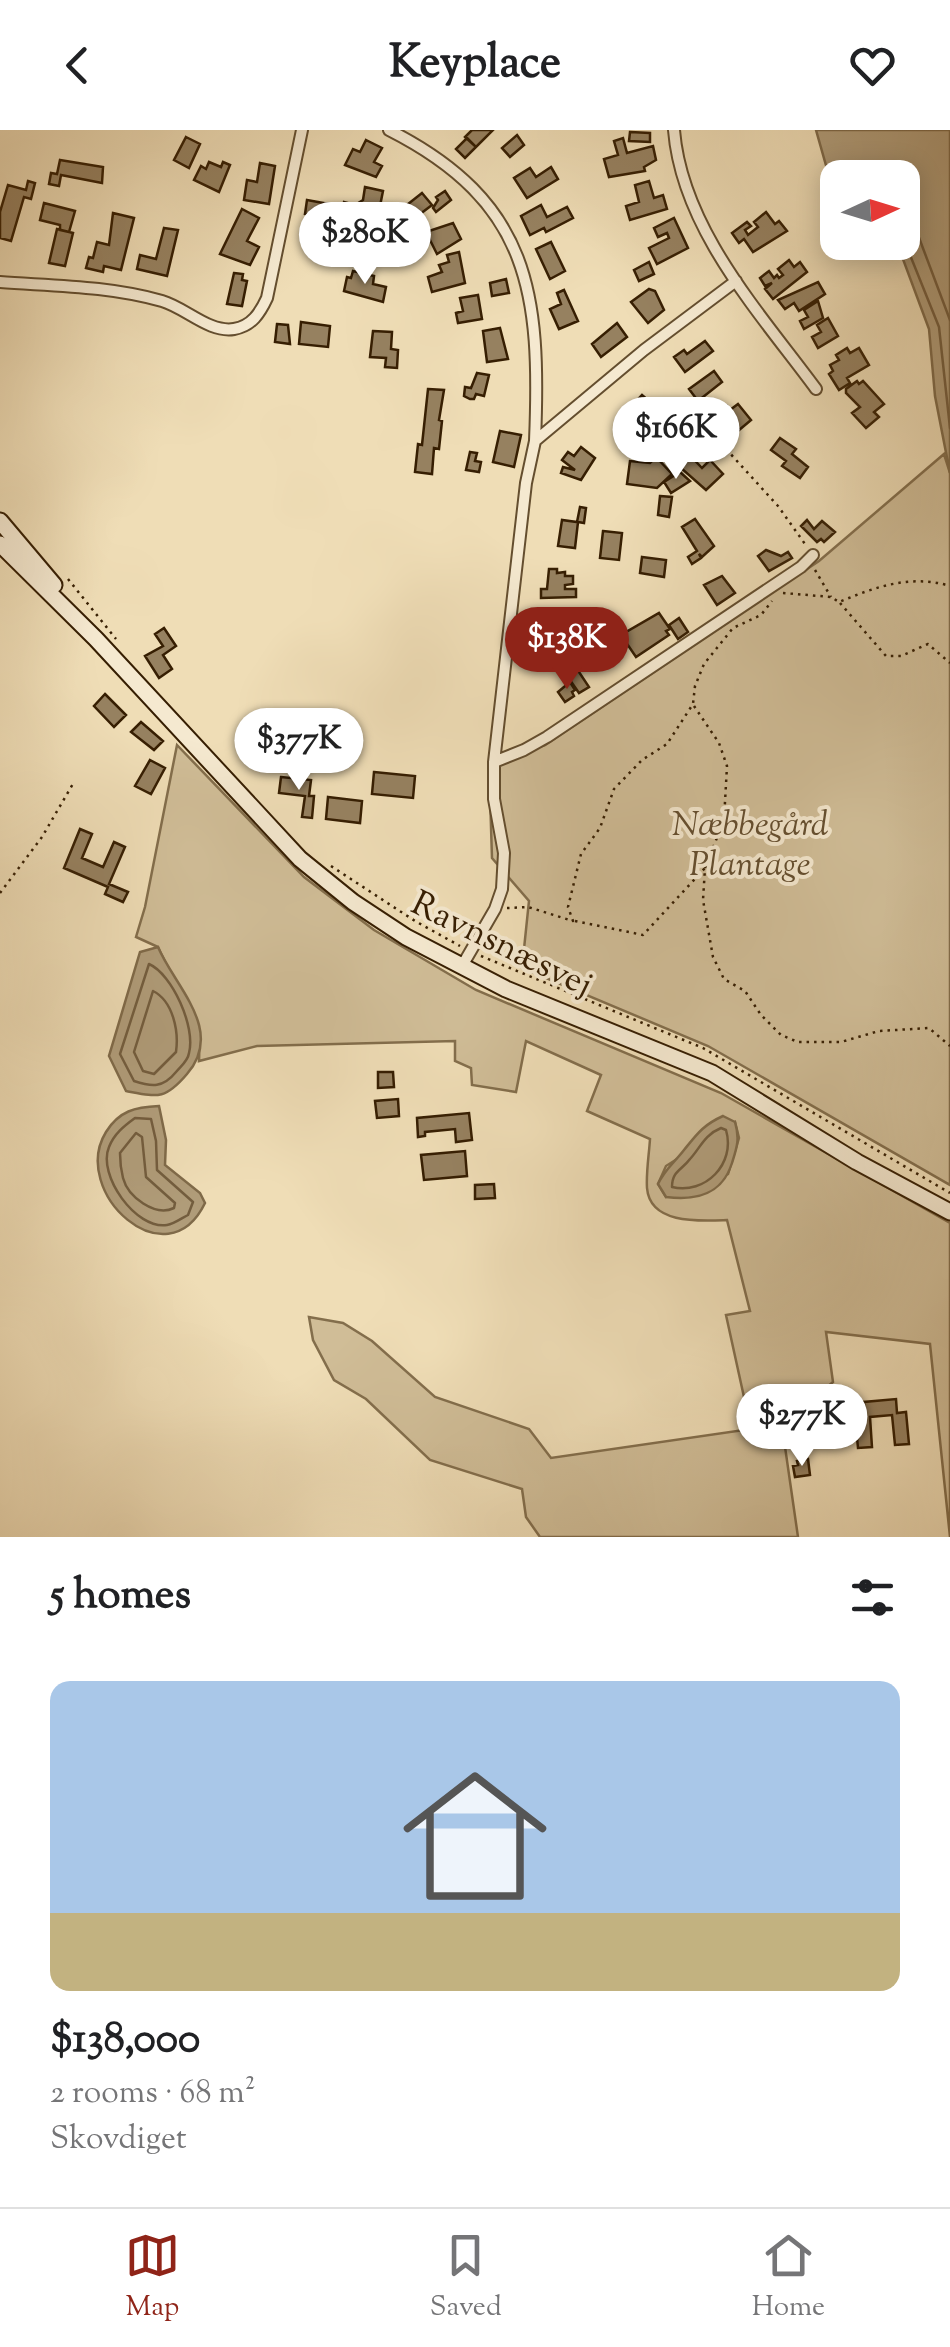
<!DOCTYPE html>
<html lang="en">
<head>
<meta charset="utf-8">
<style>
  :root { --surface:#fff; --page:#f2f2f2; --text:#202124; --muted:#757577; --line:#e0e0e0; --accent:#8f2418 }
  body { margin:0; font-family:"Sorts Mill Goudy",serif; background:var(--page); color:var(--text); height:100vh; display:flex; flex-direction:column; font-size:38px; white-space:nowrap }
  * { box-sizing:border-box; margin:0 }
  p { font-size:32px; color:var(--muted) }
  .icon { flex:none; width:55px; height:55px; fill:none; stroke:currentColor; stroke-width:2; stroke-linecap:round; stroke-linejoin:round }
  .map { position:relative; height:1407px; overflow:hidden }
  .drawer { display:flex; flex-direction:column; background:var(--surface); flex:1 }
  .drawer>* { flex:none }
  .needle { width:65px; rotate:86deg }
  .buttons { position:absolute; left:820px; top:30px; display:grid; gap:20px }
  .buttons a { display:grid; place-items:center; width:100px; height:100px; border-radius:20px; background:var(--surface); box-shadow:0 5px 25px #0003; font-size:50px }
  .price { position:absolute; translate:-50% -85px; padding:0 22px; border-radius:35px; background:#fff; color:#222; font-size:32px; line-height:65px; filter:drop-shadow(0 2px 5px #0008) }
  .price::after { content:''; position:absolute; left:50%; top:60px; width:30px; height:22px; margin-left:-15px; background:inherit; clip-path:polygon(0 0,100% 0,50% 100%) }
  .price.selected { background:var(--accent); color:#fff }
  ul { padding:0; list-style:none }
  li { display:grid; align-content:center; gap:20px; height:530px; padding:0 50px }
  li span { display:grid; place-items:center; height:310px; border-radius:20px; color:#555 }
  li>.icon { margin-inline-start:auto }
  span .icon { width:180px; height:180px; fill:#fffc; stroke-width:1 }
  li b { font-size:42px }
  h2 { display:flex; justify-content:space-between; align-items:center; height:120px; padding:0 50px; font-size:42px }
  header { display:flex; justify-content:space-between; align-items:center; height:130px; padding:0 50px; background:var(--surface); font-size:45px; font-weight:700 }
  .tabs { display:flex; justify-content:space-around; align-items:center; height:140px; border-top:2px solid var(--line); background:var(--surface); font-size:28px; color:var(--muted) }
  .tabs a { display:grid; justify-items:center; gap:5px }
  .tabs .selected { color:var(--accent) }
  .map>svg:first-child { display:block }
</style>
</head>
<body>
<header><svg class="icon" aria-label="back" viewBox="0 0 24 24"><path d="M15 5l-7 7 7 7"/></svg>Keyplace<svg class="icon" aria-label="heart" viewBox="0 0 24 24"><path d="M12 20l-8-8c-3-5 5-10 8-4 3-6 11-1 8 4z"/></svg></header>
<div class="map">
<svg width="950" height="1407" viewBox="0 0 950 1407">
  <rect width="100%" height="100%" fill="#efddb6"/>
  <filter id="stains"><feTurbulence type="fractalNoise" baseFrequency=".002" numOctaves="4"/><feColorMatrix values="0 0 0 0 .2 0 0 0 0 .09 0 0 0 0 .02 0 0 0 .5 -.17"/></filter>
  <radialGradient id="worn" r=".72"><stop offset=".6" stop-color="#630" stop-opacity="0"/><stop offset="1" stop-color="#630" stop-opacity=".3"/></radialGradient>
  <!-- green -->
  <path fill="#d0bd97" stroke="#836e4c" stroke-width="2.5" fill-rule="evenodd" d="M 944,324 L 950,343 L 950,1055 L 708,916 L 522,838 L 529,771 L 492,728 L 489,633 L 545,615 L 819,431 Z
    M 177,615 L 304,747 L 374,800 L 476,860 L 721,963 L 950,1093 L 950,1407 L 930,1214 L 826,1202 L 833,1252 L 782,1296 L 798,1407 L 540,1407 L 526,1387 L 522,1359 L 430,1330 L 366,1269 L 334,1250 L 313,1210 L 309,1187 L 343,1193 L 372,1211 L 435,1267 L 529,1299 L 551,1328 L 751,1299 L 726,1185 L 750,1181 L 727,1090 C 701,1091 650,1095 647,1058 C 646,1042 649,1025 650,1009 L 587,981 L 601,945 L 526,911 L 516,962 L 472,955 L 471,938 L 455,931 L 455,911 L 257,916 L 199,931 C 202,872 178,864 158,817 L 136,807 L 145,777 ZM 735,992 L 739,1008 L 728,1044 L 666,1067 L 658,1054 L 666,1036 Z"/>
  <!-- water -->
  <path fill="#b09c79" stroke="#7f6a49" stroke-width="2.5" d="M 816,0 L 950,0 L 950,343 L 935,266 L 929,199 L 897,113 L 902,112 L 902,48 L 838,48 L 837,62 L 831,53 Z
    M 158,817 C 175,857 225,900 187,944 C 165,970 158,967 126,961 L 109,926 L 140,822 Z
    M 159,976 L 166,1010 L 165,1035 L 200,1063 L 205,1073 C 167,1152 69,1062 106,1002 C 119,981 135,977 159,976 Z
    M 723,986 L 735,992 C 740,1009 737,1017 732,1033 C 722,1065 696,1071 666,1067 L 658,1054 C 665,1039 674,1033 684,1020 C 697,1004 703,995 723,986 Z"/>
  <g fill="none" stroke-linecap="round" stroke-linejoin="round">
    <!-- shore -->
    <path stroke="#735d3e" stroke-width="2.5" d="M 902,91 L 918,105 L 950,190
      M 902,105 L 939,197 L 950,298
      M 149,834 C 172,844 196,897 189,923 C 188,931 181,936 176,942 C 163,958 152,957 134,951 L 120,924 Z
      M 153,861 C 173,871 179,901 176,922 L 154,944 L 143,941 L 134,922 Z
      M 135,988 L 151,989 L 156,1011 L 157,1040 L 193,1072 L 188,1085 C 182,1088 174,1094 167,1095 C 136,1100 97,1045 109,1017 C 114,1004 124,996 135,988 Z
      M 721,998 L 726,1000 C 736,1034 705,1065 672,1057 C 672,1041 681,1041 690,1029 C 701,1017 704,1005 721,998 Z
      M 136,1003 L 142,1007 L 146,1047 L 175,1073 L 174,1078 C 155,1087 128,1067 123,1048 C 121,1040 120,1031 120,1023 Z"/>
  </g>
  <!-- building -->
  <path fill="#968160" stroke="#361e02" stroke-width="2.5" d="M 472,0 L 493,0 L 476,17 L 465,7 Z
    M 630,2 L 650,3 L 650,12 L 629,11 Z
    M 517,5 L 524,15 L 510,27 L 502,18 Z
    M 186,7 L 200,14 L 189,38 L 174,30 Z
    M 467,8 L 476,17 L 465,28 L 456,19 Z
    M 623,8 L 627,23 L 653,16 L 656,30 L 644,37 L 645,41 L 609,47 L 604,29 L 618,25 L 614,11 Z
    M 366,10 L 382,18 L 374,32 L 382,36 L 376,47 L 345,35 L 353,19 L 360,22 Z
    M 60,30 L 103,37 L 102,53 L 61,45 L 59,56 L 49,54 L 51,43 L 57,44 Z
    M 209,32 L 221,37 L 223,32 L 230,35 L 219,62 L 194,50 L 201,36 L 206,39 Z
    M 260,33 L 275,36 L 269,74 L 244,70 L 247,50 L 257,52 Z
    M 551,37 L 558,49 L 527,68 L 514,48 L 530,38 L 536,47 Z
    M 28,51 L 35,53 L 31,69 L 24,67 L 11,111 L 0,108 L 0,82 L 8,55 L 26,60 Z
    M 649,51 L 654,68 L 663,65 L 667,79 L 630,90 L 626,76 L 639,72 L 635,55 Z
    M 365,57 L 383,61 L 379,81 L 359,94 L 340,90 L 344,72 L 355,75 L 363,70 Z
    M 445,61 L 451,70 L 436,82 L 433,78 L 438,70 L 436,67 Z
    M 422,63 L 432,75 L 407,94 L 398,82 Z
    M 307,70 L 329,74 L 326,88 L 305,84 Z
    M 44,73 L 75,81 L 69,102 L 60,100 L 60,95 L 40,90 Z
    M 541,75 L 547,87 L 567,77 L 573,88 L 546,102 L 544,98 L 530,105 L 521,86 Z
    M 242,79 L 259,88 L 247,111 L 259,117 L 250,135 L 220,124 Z
    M 766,82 L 775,94 L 779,91 L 787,101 L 753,122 L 744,109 L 739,113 L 732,103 L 747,92 L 751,96 L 745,100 L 748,105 L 758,97 L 754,92 Z
    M 113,83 L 134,88 L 121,140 L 104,136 L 103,142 L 86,138 L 89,127 L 93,128 L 97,112 L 109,115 Z
    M 674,88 L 688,118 L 657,134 L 649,118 L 669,108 L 667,103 L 658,107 L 654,98 Z
    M 453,93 L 461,109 L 437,124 L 426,102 Z
    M 164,98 L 178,100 L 167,146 L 137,139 L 140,125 L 156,129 Z
    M 57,99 L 73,103 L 65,136 L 49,133 Z
    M 354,106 L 392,114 L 389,131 L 369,128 L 368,133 L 349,130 Z
    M 551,112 L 565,141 L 550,149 L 536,119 Z
    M 459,122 L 465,153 L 432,162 L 428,147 L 442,142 L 439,135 L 449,132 L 447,125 Z
    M 789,130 L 794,137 L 800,132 L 807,142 L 773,169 L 765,159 L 772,153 L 765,156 L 760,148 L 769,141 L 774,148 L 777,145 L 779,148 L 783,145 L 778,139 Z
    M 649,132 L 654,144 L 639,151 L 634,140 Z
    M 353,141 L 374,146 L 373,154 L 386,157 L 383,172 L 344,161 L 347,147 L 351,148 Z
    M 234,143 L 243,144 L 242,150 L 247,151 L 242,176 L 227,174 Z
    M 506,149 L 509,163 L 492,166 L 490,153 Z
    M 818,152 L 825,164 L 799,181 L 794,173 L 785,179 L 778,170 Z
    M 649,159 L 655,161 L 664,180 L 648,193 L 631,172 Z
    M 564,160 L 578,191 L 559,199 L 550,179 L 561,174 L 557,163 Z
    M 478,165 L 482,189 L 458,193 L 456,183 L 463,181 L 460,168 Z
    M 818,171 L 823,188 L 804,199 L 800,191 L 808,187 L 804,180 Z
    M 828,188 L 838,206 L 818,218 L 812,207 L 821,202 L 817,195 Z
    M 301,192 L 330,196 L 328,217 L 299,214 Z
    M 617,193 L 627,207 L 601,227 L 592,214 Z
    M 277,194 L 288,195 L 290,214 L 275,212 Z
    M 500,198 L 508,229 L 487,232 L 483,201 Z
    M 373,201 L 392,202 L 391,219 L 398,220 L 397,238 L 385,237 L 386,228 L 370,227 Z
    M 705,211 L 713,221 L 685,242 L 674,227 L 684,220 L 687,224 Z
    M 847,218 L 850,223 L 859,218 L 869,235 L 847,248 L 850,253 L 839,260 L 829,244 L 833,241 L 830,235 L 839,230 L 836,225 Z
    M 714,241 L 722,252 L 698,271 L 689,259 Z
    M 477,243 L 489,245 L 484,266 L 476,264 L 474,269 L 470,269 L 464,266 L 465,257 L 471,258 Z
    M 857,251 L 859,254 L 863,251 L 884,274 L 874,282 L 879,287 L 866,298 L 852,283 L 860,277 L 846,263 L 846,259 Z
    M 428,259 L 444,260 L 439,290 L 442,291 L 439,319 L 434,318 L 432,344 L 415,342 L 418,314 L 422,315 Z
    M 642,265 L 665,285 L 653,300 L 629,279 Z
    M 738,274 L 751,290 L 732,306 L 718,289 L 722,286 L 720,282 L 727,276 L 730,280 Z
    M 644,293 L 657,308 L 652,314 L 637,301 Z
    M 500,301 L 521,305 L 514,337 L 493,332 Z
    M 780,308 L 796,319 L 792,324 L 808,337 L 800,348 L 782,336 L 786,331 L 771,320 Z
    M 581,317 L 595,328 L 581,350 L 561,343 L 563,337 L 575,340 L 562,330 L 568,322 L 574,326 Z
    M 684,319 L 702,338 L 710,330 L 723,344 L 706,360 L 673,331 Z
    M 470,322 L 477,323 L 475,331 L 481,332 L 479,342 L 466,340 Z
    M 656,327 L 672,344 L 657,358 L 627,354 L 630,331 L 650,333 Z
    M 680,342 L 690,351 L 671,363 L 664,352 Z
    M 660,366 L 672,367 L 669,387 L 658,385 Z
    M 580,377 L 586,378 L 584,393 L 578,392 L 575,418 L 558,416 L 562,390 L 577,392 Z
    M 695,389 L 714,416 L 702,427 L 699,424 L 701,428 L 692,434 L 688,427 L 697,421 L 682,397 Z
    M 807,390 L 814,399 L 822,391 L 835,402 L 824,412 L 821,409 L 817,412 L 801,396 Z
    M 603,401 L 622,403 L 619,430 L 600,428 Z
    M 766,420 L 781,426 L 788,422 L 792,428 L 769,441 L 758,426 Z
    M 642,427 L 666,430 L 664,447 L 640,443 Z
    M 549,439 L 557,439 L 557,443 L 565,442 L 565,446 L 573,446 L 573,454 L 565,455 L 565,459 L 576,459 L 576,467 L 541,468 L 541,459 L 547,459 Z
    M 722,446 L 735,463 L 717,475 L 704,455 Z
    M 659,483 L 670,499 L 666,501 L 669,505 L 636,527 L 621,505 Z
    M 679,488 L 688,502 L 678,509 L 669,495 Z
    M 564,494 L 574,509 L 552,523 L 542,509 Z
    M 164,498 L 176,516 L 163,525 L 172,539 L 159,548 L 145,526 L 163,516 L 155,504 Z
    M 573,533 L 589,557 L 579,563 L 563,540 Z
    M 570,552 L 575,560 L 572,562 L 574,566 L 565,572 L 558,562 Z
    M 105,564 L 126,585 L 114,597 L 94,576 Z
    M 141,592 L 163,611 L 154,620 L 131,602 Z
    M 150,630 L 165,638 L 151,664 L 135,656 Z
    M 374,642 L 415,646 L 413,668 L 372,664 Z
    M 281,647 L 311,650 L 309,666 L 314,666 L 312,688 L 302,687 L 305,666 L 279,663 Z
    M 328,667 L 362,671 L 360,693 L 326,689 Z
    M 80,699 L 92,704 L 82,728 L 103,737 L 114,712 L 125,717 L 109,754 L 128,762 L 123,772 L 105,764 L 108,757 L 64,738 Z
    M 378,942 L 393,942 L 394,957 L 378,958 Z
    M 398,969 L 399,986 L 377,988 L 375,971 Z
    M 469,983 L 472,1010 L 456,1012 L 455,999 L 425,1002 L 425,1006 L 418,1007 L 417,988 Z
    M 465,1021 L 467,1046 L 424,1050 L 421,1025 Z
    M 494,1054 L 495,1068 L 475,1069 L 475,1055 Z
    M 896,1269 L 897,1283 L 906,1282 L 909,1314 L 895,1315 L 892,1285 L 870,1287 L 872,1317 L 858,1318 L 855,1287 L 865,1287 L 864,1272 Z
    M 808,1329 L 810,1345 L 795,1347 L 793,1336 L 798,1335 L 797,1331 Z"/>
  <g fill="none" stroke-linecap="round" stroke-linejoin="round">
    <defs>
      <path id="minor" d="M 389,0 C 531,72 541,164 535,311
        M 674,0 C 682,99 760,183 816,259
        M 0,152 C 55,156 109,156 162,171 C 186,178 209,203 234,199 C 252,196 260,183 267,168 L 302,0
        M 494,632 L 524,620 L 547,607 L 801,437 L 813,425
        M 462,836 L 495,779 L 502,759 L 504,723 L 494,669 L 494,632 L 526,353 L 535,311 L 644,220 L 736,151"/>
      <path id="secondary" d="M 0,391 L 54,455
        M 0,414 L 96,509 L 300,729 L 353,772 L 406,807 L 506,859 L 712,943 L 857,1032 L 950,1082"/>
    </defs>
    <!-- minor casing -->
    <use href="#minor" stroke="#644e2f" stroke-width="14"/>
    <!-- secondary casing -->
    <use href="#secondary" stroke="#361e02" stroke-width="19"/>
    <!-- path -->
    <path stroke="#361e02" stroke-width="2.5" stroke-dasharray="2.5 5" stroke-linecap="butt" d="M 706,297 L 778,376 L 805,414
      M 815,440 L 831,467
      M 68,449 L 116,509
      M 783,463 L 831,467 L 839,472 C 875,457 911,444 950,456
      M 840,473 L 886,526 L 901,526 L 928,514 L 950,533
      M 694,576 L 719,613 L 727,636 L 724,690 L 705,738 L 703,770 L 713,827 L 724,849 L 745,861 L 761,885 L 781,905 L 798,912 L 841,912 L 879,901 L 929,898 L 950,916
      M 331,736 L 415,791 L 460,816
      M 0,763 L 42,707 L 74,652
      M 507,778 L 528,777 L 573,791 L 568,777 L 581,724 L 600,698 L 614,659 L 642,630 L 667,614 L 693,574 L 695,556 L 704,534 L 733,498 L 761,485 L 772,471
      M 575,791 L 643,805 L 705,738
      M 481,826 L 703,918 L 950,1063"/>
    <!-- minor -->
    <use href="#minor" stroke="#f5e9d0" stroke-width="10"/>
    <!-- secondary -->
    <use href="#secondary" stroke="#f5e9d0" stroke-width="15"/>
  </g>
  <g text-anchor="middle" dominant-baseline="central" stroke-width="8" stroke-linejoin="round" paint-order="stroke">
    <!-- park labels -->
    <g font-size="35" font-style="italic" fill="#644e2f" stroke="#f5e9d0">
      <text x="750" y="696">Næbbegård<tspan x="750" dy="40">Plantage</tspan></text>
    </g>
    <!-- street labels -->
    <g font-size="35" fill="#361e02" stroke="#f5e9d0">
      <text transform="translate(501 816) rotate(26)">Ravnsnæsvej</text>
    </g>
  </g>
  <rect width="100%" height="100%" filter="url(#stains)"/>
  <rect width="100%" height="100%" fill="url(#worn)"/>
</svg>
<div class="buttons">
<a><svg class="needle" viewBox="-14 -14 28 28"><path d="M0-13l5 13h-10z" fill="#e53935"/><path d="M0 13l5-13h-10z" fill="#757577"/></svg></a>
</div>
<b class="price" style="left:365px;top:157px">$280K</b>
<b class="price" style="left:676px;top:352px">$166K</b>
<b class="price selected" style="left:567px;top:562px">$138K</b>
<b class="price" style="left:299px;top:663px">$377K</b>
<b class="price" style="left:802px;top:1339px">$277K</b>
</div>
<section class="drawer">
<h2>5 homes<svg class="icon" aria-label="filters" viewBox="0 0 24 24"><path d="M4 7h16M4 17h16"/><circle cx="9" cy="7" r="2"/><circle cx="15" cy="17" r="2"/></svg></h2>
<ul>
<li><span style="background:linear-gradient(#a9c7e8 75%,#c2b280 0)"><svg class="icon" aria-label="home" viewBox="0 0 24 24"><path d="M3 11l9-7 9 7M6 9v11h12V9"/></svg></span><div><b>$138,000</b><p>2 rooms · 68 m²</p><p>Skovdiget</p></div></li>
</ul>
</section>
<nav class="tabs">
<a class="selected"><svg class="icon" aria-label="map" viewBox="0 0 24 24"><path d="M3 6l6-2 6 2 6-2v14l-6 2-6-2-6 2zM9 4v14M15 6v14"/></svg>Map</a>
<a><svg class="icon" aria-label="saved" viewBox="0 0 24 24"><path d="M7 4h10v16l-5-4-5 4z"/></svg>Saved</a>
<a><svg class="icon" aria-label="home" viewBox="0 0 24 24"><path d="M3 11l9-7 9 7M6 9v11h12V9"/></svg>Home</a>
</nav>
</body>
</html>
